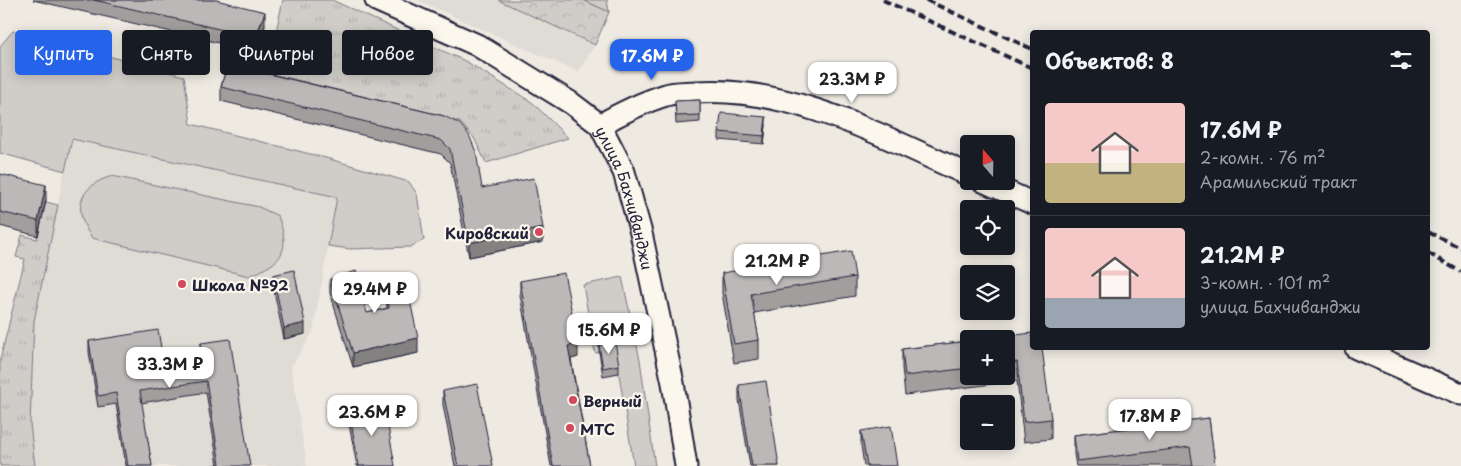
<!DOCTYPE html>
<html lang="ru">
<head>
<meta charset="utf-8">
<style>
  :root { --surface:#171b24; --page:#20242c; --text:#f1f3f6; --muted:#9ea1a6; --line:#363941; --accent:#2563eb }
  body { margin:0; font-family:"Playpen Sans",sans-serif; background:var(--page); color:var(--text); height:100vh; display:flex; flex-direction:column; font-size:19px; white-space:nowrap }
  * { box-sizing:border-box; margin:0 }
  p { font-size:16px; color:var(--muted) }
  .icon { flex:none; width:28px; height:28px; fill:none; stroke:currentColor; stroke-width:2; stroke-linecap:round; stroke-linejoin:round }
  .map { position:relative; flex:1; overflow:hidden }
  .panel { position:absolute; left:1030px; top:30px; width:400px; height:320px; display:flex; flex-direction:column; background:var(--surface); border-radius:5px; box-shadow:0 2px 12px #0003 }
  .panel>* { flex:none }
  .hud { position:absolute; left:15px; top:30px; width:475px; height:45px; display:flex; gap:10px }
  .needle { width:32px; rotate:340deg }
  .fabs { position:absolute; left:960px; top:135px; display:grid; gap:10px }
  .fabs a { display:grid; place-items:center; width:55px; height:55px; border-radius:5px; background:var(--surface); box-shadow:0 2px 12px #0003; font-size:25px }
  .price { position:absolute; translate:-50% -42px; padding:0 11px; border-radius:10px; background:#fff; color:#222; font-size:16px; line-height:32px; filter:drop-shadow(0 1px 2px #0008) }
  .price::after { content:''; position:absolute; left:50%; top:30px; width:15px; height:11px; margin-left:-8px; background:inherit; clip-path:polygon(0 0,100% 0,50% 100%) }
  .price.on { background:var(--accent); color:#fff }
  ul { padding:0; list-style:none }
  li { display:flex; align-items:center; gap:15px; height:125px; padding:0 15px }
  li+li { border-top:1px solid var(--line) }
  li span { display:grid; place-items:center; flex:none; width:140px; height:100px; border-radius:5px; color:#555 }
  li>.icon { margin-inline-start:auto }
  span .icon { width:60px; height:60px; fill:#fffc; stroke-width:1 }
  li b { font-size:21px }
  h2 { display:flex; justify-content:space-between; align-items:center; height:60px; padding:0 15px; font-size:21px }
  .chip { padding:0 18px; border-radius:5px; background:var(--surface); box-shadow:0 2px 12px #0003; font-size:18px; line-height:45px }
  .chip.on { background:var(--accent); color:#fff }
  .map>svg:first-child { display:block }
</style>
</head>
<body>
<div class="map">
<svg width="1461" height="466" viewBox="0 0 1461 466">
  <defs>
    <pattern id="forest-crowns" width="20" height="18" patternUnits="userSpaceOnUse" patternTransform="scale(1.25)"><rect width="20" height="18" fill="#d0cdc9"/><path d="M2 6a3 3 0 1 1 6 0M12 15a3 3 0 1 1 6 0" fill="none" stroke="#b2b0ae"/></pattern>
    <pattern id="park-tufts" width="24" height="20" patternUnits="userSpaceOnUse" patternTransform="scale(1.25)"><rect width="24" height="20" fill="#d0cdc9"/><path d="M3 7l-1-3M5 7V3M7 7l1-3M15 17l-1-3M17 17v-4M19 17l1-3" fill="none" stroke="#b2b0ae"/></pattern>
  </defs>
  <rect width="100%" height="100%" fill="#eeeae2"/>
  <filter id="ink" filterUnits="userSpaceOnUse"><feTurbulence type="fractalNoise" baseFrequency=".02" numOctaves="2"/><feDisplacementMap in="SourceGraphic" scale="10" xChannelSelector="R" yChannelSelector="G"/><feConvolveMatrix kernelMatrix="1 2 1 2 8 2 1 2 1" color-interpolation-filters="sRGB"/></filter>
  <g filter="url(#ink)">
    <!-- built -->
    <path fill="#dfdbd5" d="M 417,0 L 498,0 L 595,45 L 578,72 Z
      M 71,139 L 337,197 L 313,332 L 291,367 L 307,466 L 35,466 L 30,424 L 34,321 Z"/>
    <!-- grass -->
    <path fill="#d0cdc9" stroke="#797882" d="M 583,0 L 607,0 L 609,12 Z
      M 13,31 L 184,76 L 191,124 L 326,158 L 409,182 L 417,194 L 424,240 L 410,247 L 350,249 L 328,246 L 337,197 L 72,139 L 65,171 L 0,153 L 0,46 Z
      M 112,176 L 259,207 L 278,216 C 291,252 283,262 249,276 L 92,238 C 72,210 78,186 112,176 Z
      M 622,277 L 640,360 L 655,466 L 634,466 L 615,350 L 595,353 L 583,285 Z"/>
    <!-- forest -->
    <path fill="url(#forest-crowns)" stroke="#797882" d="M 498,0 L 583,0 L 609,12 L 595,45 Z"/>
    <!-- park -->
    <path fill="url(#park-tufts)" stroke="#797882" d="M 283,0 L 332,0 L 467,62 L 533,103 L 568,138 L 486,163 L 474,138 L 460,122 L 266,77 Z
      M 46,202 L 58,205 L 34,321 L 30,424 L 35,466 L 0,466 L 0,360 L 25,259 L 16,257 L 22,235 L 37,239 Z"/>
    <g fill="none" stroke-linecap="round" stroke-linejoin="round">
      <defs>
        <g id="secondary">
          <path id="s1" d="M 376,0 L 477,45 L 571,103 L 600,125 L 624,172 L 641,233 L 673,383 L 686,466"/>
          <path d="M 600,125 C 621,113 643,102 666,95 C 675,92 686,93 696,92 C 789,85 886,138 969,175"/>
          <path d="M 983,181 L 1032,203"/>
          <path d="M 1356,348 L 1461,394"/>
        </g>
      </defs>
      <!-- secondary casing -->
      <use href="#secondary" stroke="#22223b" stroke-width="25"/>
      <!-- secondary -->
      <use href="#secondary" stroke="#fbf7ec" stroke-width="21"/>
      <!-- rail -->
      <path stroke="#22223b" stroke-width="4" stroke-dasharray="8 4" stroke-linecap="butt" d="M 883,0 L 1032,68
        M 926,0 L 1032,49
        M 1428,232 L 1461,248
        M 1428,253 L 1461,272"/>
    </g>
    <!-- wall -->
    <path fill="#a29e9e" stroke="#22223b" d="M 33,0 L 216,0 L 265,26 L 256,51 L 254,70 L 444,116 L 482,188 L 543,242 L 469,257 L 450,163 L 441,154 L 221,101 L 221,87 L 232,46 Z
      M 700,100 L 700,122 L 676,124 L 675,101 Z
      M 766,125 L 764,144 L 719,140 L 719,132 Z
      M 0,174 L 46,200 L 38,236 L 0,226 Z
      M 722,273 L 855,277 L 855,296 L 754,313 L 759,340 L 759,359 L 734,363 L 722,293 Z
      M 273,275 L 305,334 L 284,339 L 273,286 Z
      M 330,279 L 367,313 L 387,308 L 386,296 L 386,281 L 418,353 L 353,367 L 330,293 Z
      M 520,281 L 578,357 L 571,359 L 590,466 L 551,466 L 520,295 Z
      M 1032,333 L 1051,419 L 1051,439 L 1024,442 L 1017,381 L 905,395 L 902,368 L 902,349 L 969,341 L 969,376 L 1006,376 L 1006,339 Z
      M 89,341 L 163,360 L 201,354 L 201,343 L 250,466 L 218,465 L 206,392 L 141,403 L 152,466 L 126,466 L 116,404 L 98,407 L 89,352 Z
      M 599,345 L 619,365 L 619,373 L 603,376 L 599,352 Z
      M 739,385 L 779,466 L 750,466 L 739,400 Z
      M 443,391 L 493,466 L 455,466 L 443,405 Z
      M 349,411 L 395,466 L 357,466 L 349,424 Z
      M 1209,418 L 1215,466 L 1076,466 L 1074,454 L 1074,435 Z
      M 861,431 L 897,466 L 864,466 L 861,445 Z"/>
    <!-- shaded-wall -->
    <path fill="#848181" stroke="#22223b" d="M 265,12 L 265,26 L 256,51 L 252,84 L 252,70 L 256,37 Z
      M 766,117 L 766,125 L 764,144 L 764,136 Z
      M 46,185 L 46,200 L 38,236 L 38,221 Z
      M 543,228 L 543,242 L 469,257 L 469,243 Z
      M 305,323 L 305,334 L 284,339 L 284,328 Z
      M 418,338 L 418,353 L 353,367 L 353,353 Z
      M 578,343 L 578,357 L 568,360 L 568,346 Z"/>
    <!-- building -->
    <path fill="#bcb8b8" stroke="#22223b" d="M 94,0 L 216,0 L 265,12 L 256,37 L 252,70 L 444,116 L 460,124 L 469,135 L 476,152 L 482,188 L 534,178 L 543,228 L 469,243 L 450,149 L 441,140 L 221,87 L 236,33 Z
      M 700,100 L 700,115 L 676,116 L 675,101 Z
      M 721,113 L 766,117 L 764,136 L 719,132 Z
      M 0,174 L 46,185 L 38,221 L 0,212 Z
      M 851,251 L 855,277 L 751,294 L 759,340 L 734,344 L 722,273 Z
      M 294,270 L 305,323 L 284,328 L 273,275 Z
      M 356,271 L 367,313 L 389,308 L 386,281 L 405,277 L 418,338 L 353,353 L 330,279 Z
      M 564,273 L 578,343 L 568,346 L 590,466 L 553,466 L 520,281 Z
      M 158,330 L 163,360 L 202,353 L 201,343 L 230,339 L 250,466 L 209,466 L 220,464 L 206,381 L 140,391 L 152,466 L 128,466 L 116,393 L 98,396 L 89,341 Z
      M 1032,333 L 1032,348 L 1042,348 L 1051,419 L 1024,422 L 1017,362 L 1006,363 L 1006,339 L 984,339 Z
      M 969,341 L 969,368 L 905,376 L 902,349 Z
      M 615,342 L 619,365 L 603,368 L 599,345 Z
      M 766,381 L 779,466 L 752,466 L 739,385 Z
      M 477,384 L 493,466 L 458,466 L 443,391 Z
      M 384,404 L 395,466 L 358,466 L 359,466 L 349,411 Z
      M 1209,418 L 1215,466 L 1193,466 L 1190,447 L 1077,461 L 1074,435 Z
      M 891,426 L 897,466 L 867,466 L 861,431 Z"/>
  </g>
  <!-- markers -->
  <g fill="#d1495b" stroke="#fbf7ec" stroke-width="2">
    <circle cx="539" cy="232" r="5"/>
    <circle cx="182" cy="284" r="5"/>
    <circle cx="573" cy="400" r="5"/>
    <circle cx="570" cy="428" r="5"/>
  </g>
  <g text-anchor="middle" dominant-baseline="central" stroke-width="4.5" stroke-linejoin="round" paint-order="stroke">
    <!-- street labels -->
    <g font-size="15" fill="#22223b" stroke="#fbf7ec">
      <text stroke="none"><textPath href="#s1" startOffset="335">улица Бахчиванджи</textPath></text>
    </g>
    <!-- poi labels -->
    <g font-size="15" font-weight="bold" fill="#22223b" stroke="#fbf7ec" text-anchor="start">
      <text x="529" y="232" text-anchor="end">Кировский</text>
      <text x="192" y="284">Школа №92</text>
      <text x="583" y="400">Верный</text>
      <text x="580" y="428">МТС</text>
    </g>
  </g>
</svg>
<div class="fabs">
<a><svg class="needle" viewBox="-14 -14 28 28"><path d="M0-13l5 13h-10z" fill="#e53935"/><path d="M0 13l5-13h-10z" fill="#9ea1a6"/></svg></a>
<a><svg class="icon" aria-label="locate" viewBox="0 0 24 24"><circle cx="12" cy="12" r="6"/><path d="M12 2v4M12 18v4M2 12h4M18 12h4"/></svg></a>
<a><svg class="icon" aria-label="layers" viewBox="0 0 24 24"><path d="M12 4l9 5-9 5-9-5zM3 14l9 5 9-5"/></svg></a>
<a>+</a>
<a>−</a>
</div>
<b class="price on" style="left:652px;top:81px">17.6M ₽</b>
<b class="price" style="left:852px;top:104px">23.3M ₽</b>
<b class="price" style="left:777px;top:286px">21.2M ₽</b>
<b class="price" style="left:375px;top:314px">29.4M ₽</b>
<b class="price" style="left:609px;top:355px">15.6M ₽</b>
<b class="price" style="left:170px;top:389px">33.3M ₽</b>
<b class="price" style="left:372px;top:437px">23.6M ₽</b>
<b class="price" style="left:1150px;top:441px">17.8M ₽</b>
<div class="hud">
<a class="chip on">Купить</a>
<a class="chip">Снять</a>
<a class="chip">Фильтры</a>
<a class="chip">Новое</a>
</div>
<section class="panel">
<h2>Объектов: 8<svg class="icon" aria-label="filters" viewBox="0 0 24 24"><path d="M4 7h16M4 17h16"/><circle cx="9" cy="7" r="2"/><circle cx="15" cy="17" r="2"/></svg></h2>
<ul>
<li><span style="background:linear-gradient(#f6c9c9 60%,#c2b280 0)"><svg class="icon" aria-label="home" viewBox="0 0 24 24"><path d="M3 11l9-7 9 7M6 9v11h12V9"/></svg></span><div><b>17.6M ₽</b><p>2-комн. · 76 m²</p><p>Арамильский тракт</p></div></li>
<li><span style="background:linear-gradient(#f6c9c9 70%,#9aa5b1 0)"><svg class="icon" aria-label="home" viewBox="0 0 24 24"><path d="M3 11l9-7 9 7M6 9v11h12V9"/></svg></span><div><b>21.2M ₽</b><p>3-комн. · 101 m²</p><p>улица Бахчиванджи</p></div></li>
</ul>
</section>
</div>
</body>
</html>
